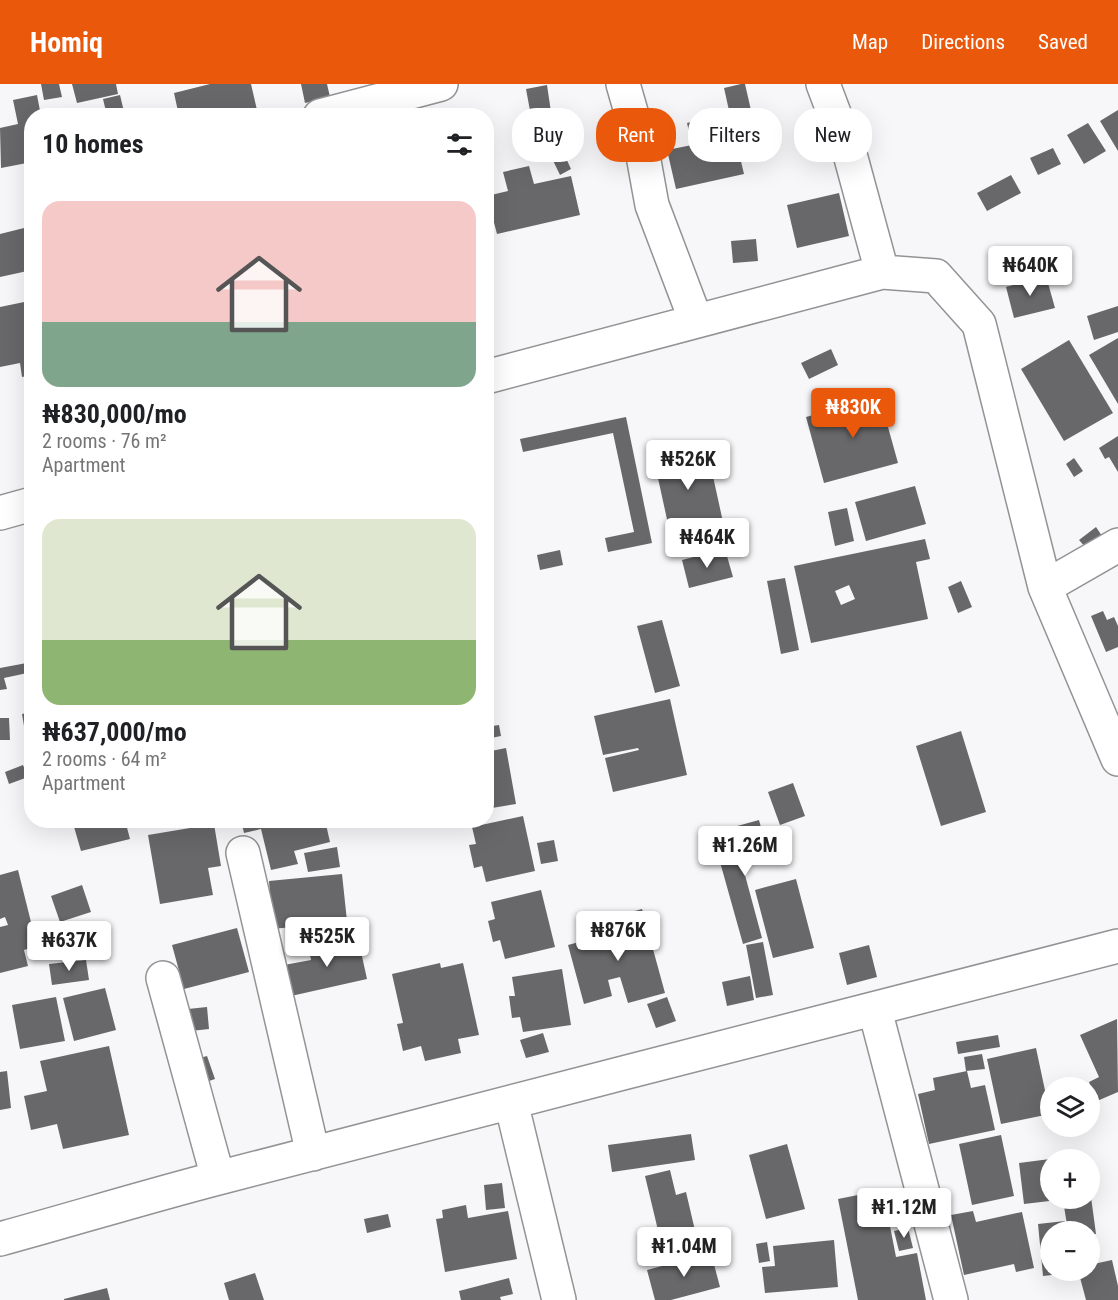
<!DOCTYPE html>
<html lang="en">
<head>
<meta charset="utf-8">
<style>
  :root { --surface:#fff; --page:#f2f2f2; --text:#202124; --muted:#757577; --accent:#ea580c }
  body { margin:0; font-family:"Roboto Condensed",sans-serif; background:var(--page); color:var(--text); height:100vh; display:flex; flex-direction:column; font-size:22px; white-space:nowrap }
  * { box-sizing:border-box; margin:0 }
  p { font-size:20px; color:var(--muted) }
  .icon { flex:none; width:33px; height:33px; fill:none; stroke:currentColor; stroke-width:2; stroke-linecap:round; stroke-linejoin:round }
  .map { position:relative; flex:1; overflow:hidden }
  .details { position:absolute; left:24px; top:24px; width:470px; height:720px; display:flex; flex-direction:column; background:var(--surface); border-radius:24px; box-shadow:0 6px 24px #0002 }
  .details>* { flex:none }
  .top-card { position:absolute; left:512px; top:24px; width:516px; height:54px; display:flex; gap:12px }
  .tools { position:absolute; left:1040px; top:993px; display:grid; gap:12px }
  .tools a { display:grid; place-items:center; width:60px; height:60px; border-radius:50%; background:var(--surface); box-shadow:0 6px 24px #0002; font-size:30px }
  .price { position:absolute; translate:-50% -51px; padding:0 14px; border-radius:6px; background:#fff; color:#222; font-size:20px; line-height:39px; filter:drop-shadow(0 2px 3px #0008) }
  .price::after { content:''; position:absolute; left:50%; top:36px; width:18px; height:14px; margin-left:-9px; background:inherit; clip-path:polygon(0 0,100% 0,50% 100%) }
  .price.active { background:var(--accent); color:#fff }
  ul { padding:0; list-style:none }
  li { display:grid; align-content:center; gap:12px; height:318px; padding:0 18px }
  li span { display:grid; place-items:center; height:186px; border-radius:18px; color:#555 }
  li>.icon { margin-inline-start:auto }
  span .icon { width:108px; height:108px; fill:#fffc; stroke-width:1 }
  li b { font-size:26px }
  h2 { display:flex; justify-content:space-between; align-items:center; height:72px; padding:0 18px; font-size:26px }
  .chip { padding:0 21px; border-radius:24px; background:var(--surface); box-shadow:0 6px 24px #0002; font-size:21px; line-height:54px }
  .chip.active { background:var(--accent); color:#fff }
  header { display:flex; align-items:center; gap:36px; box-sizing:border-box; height:84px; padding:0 30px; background:var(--accent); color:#fff }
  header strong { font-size:28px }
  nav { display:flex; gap:33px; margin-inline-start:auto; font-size:21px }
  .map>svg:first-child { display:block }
</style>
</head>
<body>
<header>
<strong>Homiq</strong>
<nav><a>Map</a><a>Directions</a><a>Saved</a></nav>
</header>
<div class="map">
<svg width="1118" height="1216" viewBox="0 0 1118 1216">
  <rect width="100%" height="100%" fill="#f7f7f9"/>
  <!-- building -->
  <path fill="#68686a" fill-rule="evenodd" d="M 41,0 L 59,0 L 62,13 L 44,16 Z
    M 72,0 L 116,0 L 118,10 L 77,19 Z
    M 210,0 L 251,0 L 257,26 L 234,32 L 179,32 L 174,9 Z
    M 301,0 L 327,0 L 330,13 L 305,19 Z
    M 741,0 L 745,0 L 753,35 L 732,40 L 724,4 Z
    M 547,1 L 551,28 L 531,32 L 526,5 Z
    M 37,11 L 41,32 L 32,32 L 32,78 L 1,84 L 0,44 L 18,40 L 13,16 Z
    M 120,11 L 125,32 L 107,32 L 103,15 Z
    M 78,24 L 80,32 L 48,32 L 48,30 Z
    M 1118,26 L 1118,67 L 1100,37 Z
    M 707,34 L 712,53 L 734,48 L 744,90 L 676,105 L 667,66 L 692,61 L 687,39 Z
    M 1088,39 L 1106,67 L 1084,80 L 1067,51 Z
    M 559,59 L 571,85 L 560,91 L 547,64 Z
    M 1053,64 L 1061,80 L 1038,91 L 1030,74 Z
    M 529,82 L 534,100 L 571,92 L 580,131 L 497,150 L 487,112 L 508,107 L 503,88 Z
    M 1011,91 L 1021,109 L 987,127 L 977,109 Z
    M 839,109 L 849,152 L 797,164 L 787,121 Z
    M 32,142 L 32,186 L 0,193 L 0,150 Z
    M 756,155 L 758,177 L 733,179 L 731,157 Z
    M 1046,192 L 1055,224 L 1014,234 L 1006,203 Z
    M 29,217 L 32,231 L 32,291 L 22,293 L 20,279 L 0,283 L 0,223 Z
    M 1118,222 L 1118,248 L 1094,256 L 1087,232 Z
    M 1118,254 L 1118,320 L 1089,271 Z
    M 1069,256 L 1113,329 L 1064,357 L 1021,285 Z
    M 831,265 L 838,281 L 809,295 L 801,279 Z
    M 878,307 L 898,379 L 824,399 L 806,333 L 828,327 L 831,339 L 848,334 L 843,317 Z
    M 626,333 L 652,459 L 608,468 L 605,454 L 634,448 L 613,349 L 523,368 L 520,355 Z
    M 1118,352 L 1118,388 L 1109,373 L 1105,375 L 1099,364 Z
    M 707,365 L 723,438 L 670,449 L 654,376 Z
    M 1074,374 L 1083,387 L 1074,393 L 1066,380 Z
    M 915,402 L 926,440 L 866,457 L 855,418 Z
    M 847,424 L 854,457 L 835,462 L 828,428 Z
    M 1096,443 L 1102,452 L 1086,464 L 1079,456 Z
    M 925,455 L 930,475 L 916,478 L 928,535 L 811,559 L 794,482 ZM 849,501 L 855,515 L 841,521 L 835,507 Z
    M 725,465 L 733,493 L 689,504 L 682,476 Z
    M 560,466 L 563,481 L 540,486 L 537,471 Z
    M 785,494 L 799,566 L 781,570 L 767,497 Z
    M 961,497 L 972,523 L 958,529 L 948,503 Z
    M 1103,527 L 1107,536 L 1114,533 L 1118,542 L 1118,563 L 1106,568 L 1091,532 Z
    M 662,536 L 680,602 L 655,609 L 637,542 Z
    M 32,578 L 32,588 L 4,594 L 7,605 L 0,606 L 0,584 Z
    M 486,615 L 493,638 L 486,640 Z
    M 670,615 L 687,691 L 613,708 L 605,674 L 639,666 L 638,664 L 603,671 L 594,632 Z
    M 32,628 L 32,671 L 29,672 L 22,630 Z
    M 0,634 L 9,634 L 10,656 L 0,656 Z
    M 499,641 L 501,652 L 486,655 L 486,643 Z
    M 961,647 L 986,728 L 941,742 L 916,662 Z
    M 506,664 L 516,720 L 486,725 L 486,668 Z
    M 23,681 L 28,693 L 9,700 L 5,688 Z
    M 793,699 L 805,732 L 780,741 L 768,708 Z
    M 523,732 L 535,787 L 486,798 L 482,782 L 474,784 L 469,761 L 476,760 L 472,743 Z
    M 72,736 L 125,736 L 130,755 L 81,767 Z
    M 241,736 L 325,736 L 330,758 L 294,767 L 298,780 L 271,786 L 261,745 L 244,749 Z
    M 759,736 L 769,773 L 742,780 L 762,854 L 743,860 L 720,778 L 738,774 L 730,744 Z
    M 214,740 L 221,782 L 208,784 L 213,811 L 160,820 L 148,751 Z
    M 554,756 L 558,777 L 541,780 L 537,759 Z
    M 337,763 L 340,783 L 308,788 L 304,769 Z
    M 18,786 L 37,862 L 24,866 L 28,882 L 0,889 L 0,843 L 8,841 L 5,833 L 0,835 L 0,791 Z
    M 342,790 L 347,837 L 273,845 L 259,811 L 270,810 L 269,797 Z
    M 796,795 L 814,864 L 773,874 L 755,806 Z
    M 82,801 L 91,828 L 60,838 L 51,812 Z
    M 541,806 L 555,863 L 505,875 L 500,856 L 493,858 L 488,837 L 495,835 L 491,818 Z
    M 642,825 L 665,909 L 628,919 L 620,893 L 608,896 L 612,912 L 584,920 L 568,861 L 624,846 L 620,831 Z
    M 341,840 L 344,854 L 308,862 L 304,848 Z
    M 237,844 L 249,888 L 184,905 L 172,861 Z
    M 358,854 L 367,895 L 291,912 L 284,881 L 311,876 L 309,865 Z
    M 763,858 L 773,911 L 756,914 L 746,861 Z
    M 869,861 L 877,893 L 847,901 L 839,869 Z
    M 86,876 L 89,896 L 52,901 L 49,880 Z
    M 440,879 L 441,884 L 463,879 L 479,951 L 458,955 L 461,969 L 425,977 L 421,962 L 403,967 L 397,940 L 403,939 L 392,890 Z
    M 562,885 L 571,941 L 523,948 L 520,933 L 512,934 L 509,912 L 515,912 L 512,893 Z
    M 750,892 L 754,916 L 727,922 L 722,898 Z
    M 105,904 L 116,946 L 74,957 L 63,914 Z
    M 56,913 L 65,957 L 20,965 L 12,921 Z
    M 667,913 L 676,937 L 656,944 L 647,920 Z
    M 207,923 L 209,945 L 191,947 L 188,925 Z
    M 1117,935 L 1118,1008 L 1097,1017 L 1089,998 L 1099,993 L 1080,951 Z
    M 543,949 L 549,968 L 526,974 L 520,956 Z
    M 998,951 L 1000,963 L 958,970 L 956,958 Z
    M 109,962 L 129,1051 L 63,1065 L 57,1040 L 31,1046 L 24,1012 L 47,1007 L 40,977 Z
    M 1036,964 L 1050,1030 L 1001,1040 L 987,975 Z
    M 982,970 L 985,985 L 966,987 L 964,973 Z
    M 207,972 L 215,995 L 200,1000 L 193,976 Z
    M 7,987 L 11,1024 L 0,1026 L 0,988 Z
    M 967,987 L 971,1004 L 985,1001 L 995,1046 L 929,1060 L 918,1010 L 935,1006 L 933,994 Z
    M 691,1050 L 695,1076 L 612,1088 L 608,1061 Z
    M 1001,1051 L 1014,1112 L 972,1121 L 959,1060 Z
    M 787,1060 L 805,1125 L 766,1135 L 749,1071 Z
    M 1050,1075 L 1050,1114 L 1058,1116 L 1024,1120 L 1019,1079 Z
    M 670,1086 L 676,1111 L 686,1108 L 697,1155 L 662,1163 L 645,1092 Z
    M 502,1099 L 505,1124 L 486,1126 L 484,1101 Z
    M 883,1106 L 896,1173 L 917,1169 L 926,1216 L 858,1216 L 838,1115 Z
    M 1089,1113 L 1091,1113 L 1096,1150 L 1089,1151 L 1089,1148 L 1076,1148 L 1074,1140 L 1067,1141 L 1063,1116 Z
    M 466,1121 L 468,1134 L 508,1127 L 517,1175 L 445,1188 L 436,1135 L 443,1134 L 442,1126 Z
    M 973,1127 L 976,1138 L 1022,1128 L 1034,1184 L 1016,1188 L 1014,1180 L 964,1191 L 951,1131 Z
    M 388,1130 L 391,1143 L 367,1149 L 364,1135 Z
    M 1065,1137 L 1066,1148 L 1050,1148 L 1050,1186 L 1069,1186 L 1070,1189 L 1043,1192 L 1038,1140 Z
    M 908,1144 L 913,1164 L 899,1167 L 894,1147 Z
    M 834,1156 L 838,1203 L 765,1209 L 762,1183 L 775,1182 L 773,1162 Z
    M 767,1158 L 770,1177 L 759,1179 L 756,1160 Z
    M 711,1169 L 720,1203 L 671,1216 L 655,1216 L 647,1186 Z
    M 1112,1176 L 1118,1202 L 1118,1216 L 1086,1216 L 1078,1186 L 1089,1186 L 1089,1181 Z
    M 255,1189 L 264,1216 L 229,1216 L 224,1199 Z
    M 509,1194 L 513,1210 L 500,1213 L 501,1216 L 461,1216 L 459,1207 Z
    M 107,1204 L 110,1216 L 64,1216 L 64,1215 Z"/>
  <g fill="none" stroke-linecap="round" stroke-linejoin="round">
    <defs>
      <path id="minor" d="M 623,0 L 642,66 L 652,121 L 696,237
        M 823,0 L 851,74 L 882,188
        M 320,32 L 441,0
        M 486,293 L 882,188 L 936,192 L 979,240 L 1045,503 L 1118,675
        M 0,429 L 32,420
        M 1045,503 L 1118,461
        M 243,769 L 313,1070
        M 163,894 L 218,1094
        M 875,926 L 951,1216
        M 511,1018 L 559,1216
        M 0,1155 C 73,1135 145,1113 218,1094 C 517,1014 819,941 1118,862"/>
    </defs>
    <!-- minor casing -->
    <use href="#minor" stroke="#929395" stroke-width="36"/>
    <!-- minor -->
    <use href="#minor" stroke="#fff" stroke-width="33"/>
  </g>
</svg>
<div class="tools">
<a><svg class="icon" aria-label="layers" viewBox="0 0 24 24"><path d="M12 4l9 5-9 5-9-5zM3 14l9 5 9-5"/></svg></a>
<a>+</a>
<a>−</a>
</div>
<b class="price" style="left:1030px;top:213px">₦640K</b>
<b class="price active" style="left:853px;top:355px">₦830K</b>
<b class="price" style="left:688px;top:407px">₦526K</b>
<b class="price" style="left:707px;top:485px">₦464K</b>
<b class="price" style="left:745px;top:793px">₦1.26M</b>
<b class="price" style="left:618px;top:878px">₦876K</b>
<b class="price" style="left:327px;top:884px">₦525K</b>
<b class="price" style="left:69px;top:888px">₦637K</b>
<b class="price" style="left:904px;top:1155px">₦1.12M</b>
<b class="price" style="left:684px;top:1194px">₦1.04M</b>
<div class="top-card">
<a class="chip">Buy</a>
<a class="chip active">Rent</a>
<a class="chip">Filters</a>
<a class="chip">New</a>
</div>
<section class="details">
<h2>10 homes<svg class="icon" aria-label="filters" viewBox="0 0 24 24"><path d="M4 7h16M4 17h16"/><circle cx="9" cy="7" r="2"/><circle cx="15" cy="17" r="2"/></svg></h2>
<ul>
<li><span style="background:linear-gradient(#f6c9c9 65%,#7fa58c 0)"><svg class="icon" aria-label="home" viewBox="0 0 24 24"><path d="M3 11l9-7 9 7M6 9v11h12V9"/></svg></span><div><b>₦830,000/mo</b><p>2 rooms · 76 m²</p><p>Apartment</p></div></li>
<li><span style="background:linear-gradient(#dfe7d0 65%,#8fb573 0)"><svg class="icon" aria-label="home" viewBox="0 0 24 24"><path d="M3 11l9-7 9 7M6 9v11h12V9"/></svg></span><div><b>₦637,000/mo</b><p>2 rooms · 64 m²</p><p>Apartment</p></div></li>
</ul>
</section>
</div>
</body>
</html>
